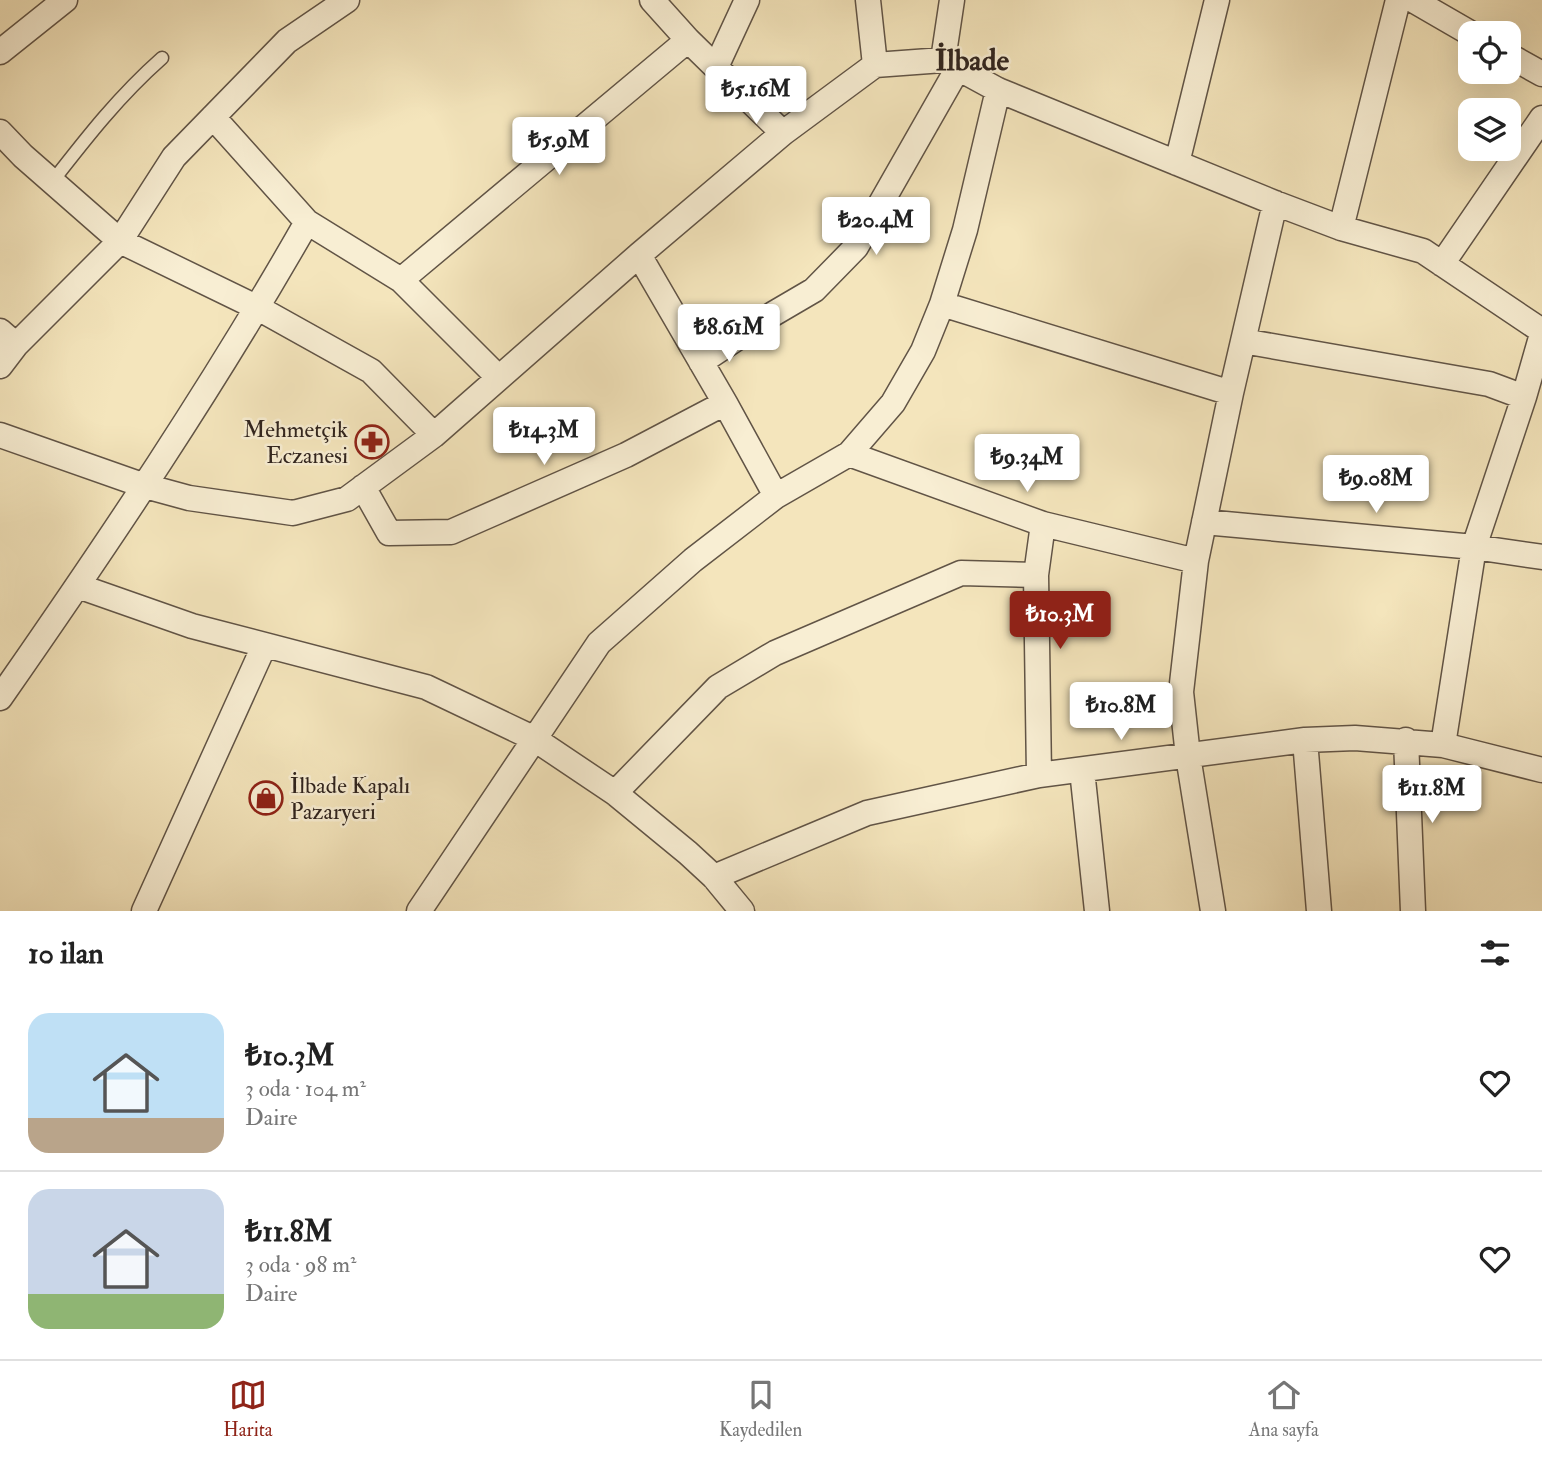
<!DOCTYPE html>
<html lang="tr">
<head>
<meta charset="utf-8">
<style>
  :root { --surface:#fff; --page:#f6f6f6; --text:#222; --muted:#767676; --line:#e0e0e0; --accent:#8f2418 }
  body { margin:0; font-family:"IM FELL Double Pica",serif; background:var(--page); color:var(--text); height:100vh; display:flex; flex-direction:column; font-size:26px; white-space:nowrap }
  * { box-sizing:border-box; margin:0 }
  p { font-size:23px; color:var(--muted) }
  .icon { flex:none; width:38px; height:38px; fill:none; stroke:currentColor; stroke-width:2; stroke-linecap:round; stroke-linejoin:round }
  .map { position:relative; height:911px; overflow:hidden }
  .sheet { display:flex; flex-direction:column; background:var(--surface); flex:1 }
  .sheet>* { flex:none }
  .buttons { position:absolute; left:1458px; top:21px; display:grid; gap:14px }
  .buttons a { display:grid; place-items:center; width:63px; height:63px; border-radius:14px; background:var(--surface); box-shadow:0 7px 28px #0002; font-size:35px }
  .price { position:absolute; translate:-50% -60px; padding:0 16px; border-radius:7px; background:#fff; color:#222; font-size:23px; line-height:46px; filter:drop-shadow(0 2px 4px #0008) }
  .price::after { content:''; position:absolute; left:50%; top:42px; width:21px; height:16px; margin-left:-10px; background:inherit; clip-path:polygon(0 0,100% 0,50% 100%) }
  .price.current { background:var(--accent); color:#fff }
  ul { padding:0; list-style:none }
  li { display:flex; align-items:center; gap:21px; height:175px; padding:0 28px }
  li+li { border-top:2px solid var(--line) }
  li span { display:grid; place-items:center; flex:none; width:196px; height:140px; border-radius:21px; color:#555 }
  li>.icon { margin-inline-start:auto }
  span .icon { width:84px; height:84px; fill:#fffc; stroke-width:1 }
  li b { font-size:30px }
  h2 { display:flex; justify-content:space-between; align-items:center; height:84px; padding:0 28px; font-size:30px }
  .tabs { display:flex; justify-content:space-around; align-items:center; height:98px; border-top:2px solid var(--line); background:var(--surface); font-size:19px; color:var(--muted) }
  .tabs a { display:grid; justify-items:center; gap:4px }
  .tabs .current { color:var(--accent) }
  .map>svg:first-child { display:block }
</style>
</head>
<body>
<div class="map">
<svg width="1542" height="911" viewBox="0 0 1542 911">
  <rect width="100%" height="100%" fill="#f4e5bc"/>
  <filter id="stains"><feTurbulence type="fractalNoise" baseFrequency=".00286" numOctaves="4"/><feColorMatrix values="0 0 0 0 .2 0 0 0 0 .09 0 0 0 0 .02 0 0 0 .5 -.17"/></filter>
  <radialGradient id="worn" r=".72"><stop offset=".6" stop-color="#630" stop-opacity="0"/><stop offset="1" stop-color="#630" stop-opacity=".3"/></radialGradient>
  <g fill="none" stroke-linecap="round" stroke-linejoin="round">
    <defs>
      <path id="lane" d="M 52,182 C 87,137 119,96 162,58"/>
      <path id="street" d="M 652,0 L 688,40 L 783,133
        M 868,0 L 875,65
        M 1413,0 L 1470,33
        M 0,52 L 65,0
        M 1508,55 L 1542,74
        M 943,60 L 952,0
        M 716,67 L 747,0
        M 213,117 L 307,222 L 401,280 L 499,378
        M 0,132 L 23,156 L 120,241 L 258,308 L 371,371 L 434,435
        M 1177,163 L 1217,0
        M 1341,228 L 1398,0
        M 639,255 L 725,403 L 776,496
        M 1442,264 L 1542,118
        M 401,280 L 688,40
        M 942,304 L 1231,393
        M 0,331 L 16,345
        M 1243,341 L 1489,384 L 1524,397
        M 701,362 L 773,314 L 814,290 L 856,247 L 958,68
        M 0,366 L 16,345 L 120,241 L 174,157 L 287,41 L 347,0
        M 0,435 L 145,486 L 189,498 L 293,513 L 347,499 L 434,435 L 639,255 L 783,133 L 875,65 L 943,60 L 998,90 L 1275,203 L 1341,228 L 1423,251 L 1542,331
        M 849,454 L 1043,524 L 1196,561
        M 363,487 L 389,533 L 451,532 L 626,455 L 725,403
        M 1204,522 L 1474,547 L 1542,557
        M 78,586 L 192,626 L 426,687 L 533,738 L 615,793 L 688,853 L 714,877 L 742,911
        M 0,698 C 108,543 213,387 307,222
        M 1305,740 L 1319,911
        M 1406,740 L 1413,911
        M 1443,745 L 1474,547 L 1524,397 L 1542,334
        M 1082,770 L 1097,911
        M 1039,775 L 1036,575 L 1043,524
        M 615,793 L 718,687 L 775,653 L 961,573 L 1036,575
        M 714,877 L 867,813 L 1039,775 L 1305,740 L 1355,738 L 1443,745 L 1542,770
        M 144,911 L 264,646
        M 419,911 L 599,643 L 693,560 L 776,496 L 849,454 L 893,403 L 923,351 L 942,304 L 965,230 L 998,90
        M 1213,911 L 1188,756 L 1181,692 L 1196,561 L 1231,393 L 1275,203"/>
    </defs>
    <!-- lane casing -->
    <use href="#lane" stroke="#615446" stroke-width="15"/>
    <!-- street casing -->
    <use href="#street" stroke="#615446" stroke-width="27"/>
    <!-- lane -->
    <use href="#lane" stroke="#f8eed3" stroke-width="12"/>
    <!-- street -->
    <use href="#street" stroke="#f8eed3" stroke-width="24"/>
  </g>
  <!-- icons -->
  <defs>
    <symbol id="pharmacy-ring" viewBox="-11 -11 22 22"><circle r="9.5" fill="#f8eed3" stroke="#8f2418" stroke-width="1.5"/><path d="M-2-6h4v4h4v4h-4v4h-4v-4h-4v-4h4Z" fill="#8f2418"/></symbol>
    <symbol id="shop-ring" viewBox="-11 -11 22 22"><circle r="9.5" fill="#f8eed3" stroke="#8f2418" stroke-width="1.5"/><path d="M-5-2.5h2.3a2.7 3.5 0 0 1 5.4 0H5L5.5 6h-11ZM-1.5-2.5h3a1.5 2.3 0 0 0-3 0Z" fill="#8f2418"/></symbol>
  </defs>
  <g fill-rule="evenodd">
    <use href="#pharmacy-ring" x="353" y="423" width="38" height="38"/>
    <use href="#shop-ring" x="247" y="779" width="38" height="38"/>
  </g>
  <g text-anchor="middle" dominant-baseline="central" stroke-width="5" stroke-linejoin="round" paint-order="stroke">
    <!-- poi labels -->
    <g font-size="23" fill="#30241e" stroke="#f8eed3" text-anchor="end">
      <text x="348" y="429">Mehmetçik<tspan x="348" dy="26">Eczanesi</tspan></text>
      <text x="290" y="785" text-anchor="start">İlbade Kapalı<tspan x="290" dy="26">Pazaryeri</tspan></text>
    </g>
    <!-- district labels -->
    <g font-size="30" font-weight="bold" fill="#30241e" stroke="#f8eed3">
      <text x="972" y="60">İlbade</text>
    </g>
  </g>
  <rect width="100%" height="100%" filter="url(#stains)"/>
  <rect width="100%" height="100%" fill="url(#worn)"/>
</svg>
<div class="buttons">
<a><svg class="icon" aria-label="locate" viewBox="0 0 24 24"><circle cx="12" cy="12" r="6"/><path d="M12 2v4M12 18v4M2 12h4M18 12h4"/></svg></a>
<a><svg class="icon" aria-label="layers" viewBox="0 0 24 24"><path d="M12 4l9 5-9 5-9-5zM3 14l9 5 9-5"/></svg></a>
</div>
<b class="price" style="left:756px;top:126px">₺5.16M</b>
<b class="price" style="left:559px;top:177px">₺5.9M</b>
<b class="price" style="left:876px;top:257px">₺20.4M</b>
<b class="price" style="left:729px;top:364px">₺8.61M</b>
<b class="price" style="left:544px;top:467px">₺14.3M</b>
<b class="price" style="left:1027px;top:494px">₺9.34M</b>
<b class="price" style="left:1376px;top:515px">₺9.08M</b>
<b class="price current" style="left:1060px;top:651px">₺10.3M</b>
<b class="price" style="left:1121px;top:742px">₺10.8M</b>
<b class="price" style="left:1432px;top:825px">₺11.8M</b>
</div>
<section class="sheet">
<h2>10 ilan<svg class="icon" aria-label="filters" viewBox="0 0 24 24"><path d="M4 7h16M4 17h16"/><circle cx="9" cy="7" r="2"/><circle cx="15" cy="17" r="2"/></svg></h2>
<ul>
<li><span style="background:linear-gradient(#bfe0f5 75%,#b9a48a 0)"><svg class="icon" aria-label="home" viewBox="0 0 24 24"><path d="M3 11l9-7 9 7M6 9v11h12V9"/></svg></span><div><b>₺10.3M</b><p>3 oda · 104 m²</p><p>Daire</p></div><svg class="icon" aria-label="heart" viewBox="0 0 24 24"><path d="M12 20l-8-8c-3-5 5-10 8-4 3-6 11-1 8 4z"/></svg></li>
<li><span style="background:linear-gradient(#c9d6e8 75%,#8fb573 0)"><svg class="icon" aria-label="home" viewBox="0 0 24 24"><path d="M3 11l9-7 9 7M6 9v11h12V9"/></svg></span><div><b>₺11.8M</b><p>3 oda · 98 m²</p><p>Daire</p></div><svg class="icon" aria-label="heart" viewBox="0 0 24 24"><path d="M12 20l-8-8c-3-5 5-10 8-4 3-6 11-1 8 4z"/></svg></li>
</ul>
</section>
<nav class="tabs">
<a class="current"><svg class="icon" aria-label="map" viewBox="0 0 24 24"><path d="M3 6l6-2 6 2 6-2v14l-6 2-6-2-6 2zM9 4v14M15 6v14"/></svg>Harita</a>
<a><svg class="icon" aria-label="saved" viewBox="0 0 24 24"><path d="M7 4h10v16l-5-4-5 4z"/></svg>Kaydedilen</a>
<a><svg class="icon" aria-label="home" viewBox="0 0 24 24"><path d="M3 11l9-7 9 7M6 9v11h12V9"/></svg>Ana sayfa</a>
</nav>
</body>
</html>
